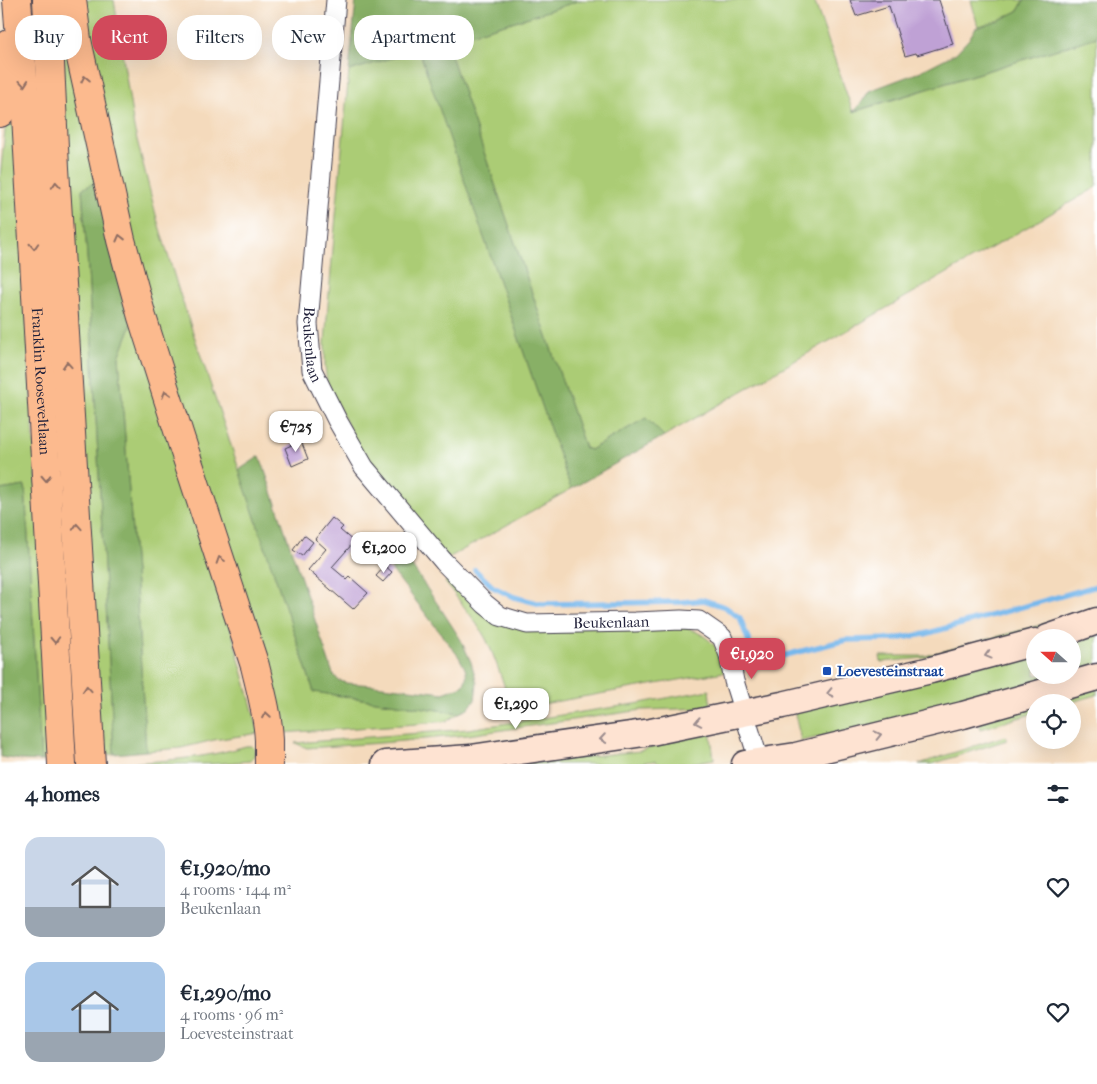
<!DOCTYPE html>
<html lang="en">
<head>
<meta charset="utf-8">
<style>
  :root { --surface:#fff; --page:#f6f6f7; --text:#1f2937; --muted:#747a83; --accent:#d1495b }
  body { margin:0; font-family:"IM FELL French Canon",serif; background:var(--page); color:var(--text); height:100vh; display:flex; flex-direction:column; font-size:19px; white-space:nowrap }
  * { box-sizing:border-box; margin:0 }
  p { font-size:16px; color:var(--muted) }
  .icon { flex:none; width:28px; height:28px; fill:none; stroke:currentColor; stroke-width:2; stroke-linecap:round; stroke-linejoin:round }
  .map { position:relative; height:764px; overflow:hidden }
  .drawer { display:flex; flex-direction:column; background:var(--surface); flex:1 }
  .drawer>* { flex:none }
  .guide { position:absolute; left:15px; top:15px; width:500px; height:45px; display:flex; gap:10px }
  .needle { width:32px; rotate:291deg }
  .tools { position:absolute; left:1026px; top:629px; display:grid; gap:10px }
  .tools a { display:grid; place-items:center; width:55px; height:55px; border-radius:50%; background:var(--surface); box-shadow:0 5px 20px #0002; font-size:25px }
  .price { position:absolute; translate:-50% -42px; padding:0 11px; border-radius:10px; background:#fff; color:#222; font-size:16px; line-height:32px; filter:drop-shadow(0 1px 2px #0008) }
  .price::after { content:''; position:absolute; left:50%; top:30px; width:15px; height:11px; margin-left:-8px; background:inherit; clip-path:polygon(0 0,100% 0,50% 100%) }
  .price.active { background:var(--accent); color:#fff }
  ul { padding:0; list-style:none }
  li { display:flex; align-items:center; gap:15px; height:125px; padding:0 25px }
  li span { display:grid; place-items:center; flex:none; width:140px; height:100px; border-radius:15px; color:#555 }
  li>.icon { margin-inline-start:auto }
  span .icon { width:60px; height:60px; fill:#fffc; stroke-width:1 }
  li b { font-size:21px }
  h2 { display:flex; justify-content:space-between; align-items:center; height:60px; padding:0 25px; font-size:21px }
  .chip { padding:0 18px; border-radius:20px; background:var(--surface); box-shadow:0 5px 20px #0002; font-size:18px; line-height:45px }
  .chip.active { background:var(--accent); color:#fff }
  .map>svg:first-child { display:block }
</style>
</head>
<body>
<div class="map">
<svg width="1097" height="764" viewBox="0 0 1097 764">
  <rect width="100%" height="100%" fill="#fff"/>
  <filter id="ink" filterUnits="userSpaceOnUse"><feTurbulence type="fractalNoise" baseFrequency=".02" numOctaves="2"/><feDisplacementMap in="SourceGraphic" scale="10" xChannelSelector="R" yChannelSelector="G"/><feConvolveMatrix kernelMatrix="1 2 1 2 8 2 1 2 1" color-interpolation-filters="sRGB"/></filter>
  <filter id="wash" filterUnits="userSpaceOnUse"><feTurbulence type="fractalNoise" baseFrequency=".0096" numOctaves="4" result="noise"/><feDisplacementMap in="SourceGraphic" scale="20" xChannelSelector="R" yChannelSelector="G"/><feGaussianBlur stdDeviation="1.12" result="paint"/><feColorMatrix in="noise" values="0 0 0 0 0 0 0 0 0 0 0 0 0 0 0 0 0 1.4 0 .05"/><feComposite in="paint" operator="in"/></filter>
  <g filter="url(#wash)">
    <rect width="100%" height="100%" fill="#f4dabc"/>
    <!-- green -->
    <path fill="#abcc75" stroke="#667758" d="M 55,0 L 98,181 L 82,190 L 88,269 L 114,754 L 97,755 Z
      M 78,0 L 114,0 L 134,128 L 157,219 L 178,288 L 314,692 L 459,713 L 447,721 L 417,724 L 281,733 L 149,316 Z
      M 581,0 L 814,0 L 853,112 L 1097,37 L 1097,187 L 664,436 L 646,418 L 590,450 L 585,448 L 446,41 L 529,17 Z
      M 971,0 L 1024,0 L 1018,11 L 999,20 L 978,27 Z
      M 419,49 L 571,489 L 443,561 L 368,467 L 327,383 L 325,367 L 325,343 L 328,304 L 349,71 Z
      M 14,118 L 54,760 L 41,761 L 25,486 L 0,490 L 0,177 L 6,121 Z
      M 134,318 L 212,559 L 259,733 L 214,740 L 181,748 L 146,751 L 136,586 L 119,357 Z
      M 450,578 L 471,603 L 477,608 L 499,621 L 687,628 C 699,632 713,640 718,652 C 721,658 722,665 724,672 L 520,708 L 514,707 L 510,701 C 502,681 496,659 486,639 C 475,619 459,601 445,582 Z
      M 1078,615 L 1079,618 L 924,658 L 881,662 L 880,656 L 925,656 Z
      M 1097,635 L 1097,664 L 1073,672 L 1073,642 Z
      M 1035,652 L 1035,675 L 1061,675 L 911,717 L 801,741 L 794,710 Z
      M 1097,684 L 1097,695 L 1072,702 L 1035,702 L 1035,713 L 981,729 L 979,719 Z
      M 709,690 L 711,708 L 642,710 L 468,735 L 381,743 L 307,748 L 295,743 L 468,729 L 635,704 Z
      M 710,729 L 714,759 L 687,764 L 660,764 L 655,761 L 630,764 L 514,764 L 640,751 Z
      M 1005,736 L 1007,740 L 932,764 L 919,764 Z
      M 246,746 L 252,746 L 255,749 L 254,756 L 250,761 L 212,764 L 115,764 C 159,761 204,759 246,746 Z"/>
    <!-- forest -->
    <path fill="#88b066" stroke="#556950" d="M 356,0 L 581,0 L 529,17 L 446,41 L 585,448 L 590,450 L 646,418 L 664,436 L 571,489 L 419,50 L 349,71 Z
      M 1024,0 L 1097,0 L 1097,37 L 852,112 L 860,105 L 869,91 L 917,73 L 956,53 L 969,39 L 976,27 L 999,20 L 1018,11 Z
      M 98,181 L 134,318 L 119,357 L 136,586 L 146,751 L 114,754 L 88,269 L 82,189 Z
      M 260,456 L 333,674 L 338,680 L 346,683 L 373,685 L 427,691 L 443,693 L 463,686 C 470,673 465,669 459,657 L 391,569 L 407,559 L 443,612 L 461,640 L 471,662 L 477,683 L 475,700 L 468,709 L 459,713 L 314,692 L 239,470 Z
      M 25,486 L 41,761 L 22,760 L 1,757 L 0,490 Z"/>
    <g fill="none" stroke-linecap="round" stroke-linejoin="round">
      <!-- stream -->
      <path stroke="#77b8ec" stroke-width="5.5" d="M 475,570 L 493,587 L 514,597 L 541,604 L 681,602 L 704,600 L 725,607 L 740,618 L 755,658 L 766,660 L 846,640 L 895,639 L 925,634 L 1097,586"/>
    </g>
    <g id="blocks">
      <!-- building -->
      <path fill="#bfa1d5" d="M 850,0 L 939,0 L 953,44 L 917,55 L 916,53 L 905,56 L 889,6 L 856,16 Z
        M 301,441 L 308,459 L 292,466 L 285,448 Z
        M 332,518 L 343,527 L 340,530 L 354,542 L 332,567 L 345,578 L 347,580 L 350,577 L 368,593 L 353,609 L 308,570 L 326,549 L 315,539 Z
        M 304,535 L 313,542 L 302,556 L 293,550 Z
        M 385,566 L 392,572 L 383,582 L 376,576 Z"/>
    </g>
  </g>
  <g filter="url(#ink)">
    <use href="#blocks" fill-opacity="0" stroke="#423e4e" stroke-width="1"/>
    <g fill="none" stroke-linecap="round" stroke-linejoin="round">
      <defs>
        <g id="street">
          <path id="s1" d="M 336,0 L 308,324 L 312,370 L 337,420 L 364,467 L 444,562 L 485,604 L 500,616 L 527,624 L 635,622 L 681,620 L 699,621 L 722,637 L 729,655 L 734,681 L 760,764"/>
        </g>
        <path id="secondary" d="M 1048,638 L 1097,621
          M 385,764 L 471,758 L 651,732 L 782,705 L 931,670 L 1035,642
          M 745,764 L 796,756 L 963,715 L 1097,677"/>
        <g id="primary">
          <path id="s2" d="M 17,0 L 26,115 L 62,764"/>
          <path d="M 47,0 L 55,168 L 91,764"/>
          <path d="M 72,0 L 77,40 L 121,240 L 142,317 L 181,440 L 255,666 C 261,691 268,715 269,740 C 269,748 269,756 269,764"/>
          <path d="M 0,113 L 9,44"/>
        </g>
      </defs>
      <!-- street casing -->
      <use href="#street" stroke="#423e4e" stroke-width="21"/>
      <!-- secondary casing -->
      <use href="#secondary" stroke="#423e4e" stroke-width="29"/>
      <!-- primary casing -->
      <use href="#primary" stroke="#423e4e" stroke-width="30"/>
      <!-- street -->
      <use href="#street" stroke="#fff" stroke-width="19"/>
      <!-- secondary -->
      <use href="#secondary" stroke="#fee3d2" stroke-width="26"/>
      <!-- primary -->
      <use href="#primary" stroke="#fcba8e" stroke-width="28"/>
    </g>
    <!-- one-way arrows -->
    <defs><path id="oneway-chevron" d="M-2-3.5L2.5 0L-2 3.5" fill="none" stroke-width="1.6" stroke-linecap="round" stroke-linejoin="round" transform="scale(1.25)"/></defs>
    <g stroke="#8f6e64">
      <use href="#oneway-chevron" transform="translate(85 79) rotate(-102)"/>
      <use href="#oneway-chevron" transform="translate(24 83) rotate(85)"/>
      <use href="#oneway-chevron" transform="translate(56 185) rotate(-94)"/>
      <use href="#oneway-chevron" transform="translate(120 238) rotate(-104)"/>
      <use href="#oneway-chevron" transform="translate(34 246) rotate(87)"/>
      <use href="#oneway-chevron" transform="translate(67 365) rotate(-94)"/>
      <use href="#oneway-chevron" transform="translate(166 394) rotate(-107)"/>
      <use href="#oneway-chevron" transform="translate(46 478) rotate(87)"/>
      <use href="#oneway-chevron" transform="translate(77 527) rotate(-94)"/>
      <use href="#oneway-chevron" transform="translate(220 560) rotate(-108)"/>
      <use href="#oneway-chevron" transform="translate(55 640) rotate(87)"/>
      <use href="#oneway-chevron" transform="translate(87 689) rotate(-94)"/>
      <use href="#oneway-chevron" transform="translate(266 715) rotate(-99)"/>
    </g>
    <g stroke="#9b8c8e">
      <use href="#oneway-chevron" transform="translate(988 655) rotate(165)"/>
      <use href="#oneway-chevron" transform="translate(830 693) rotate(167)"/>
      <use href="#oneway-chevron" transform="translate(698 722) rotate(169)"/>
      <use href="#oneway-chevron" transform="translate(878 735) rotate(-13)"/>
      <use href="#oneway-chevron" transform="translate(603 739) rotate(171)"/>
    </g>
  </g>
  <!-- markers -->
  <rect fill="#1a4fb4" stroke="#fff" stroke-width="2" x="822" y="666" width="10" height="10" rx="2.5"/>
  <g text-anchor="middle" dominant-baseline="central" stroke-width="4" stroke-linejoin="round" paint-order="stroke">
    <!-- street labels -->
    <g font-size="15" fill="#22223b" stroke="#fff">
      <text stroke="none"><textPath href="#s1" startOffset="346">Beukenlaan</textPath></text>
      <text stroke="none"><textPath href="#s2" startOffset="382">Franklin Rooseveltlaan</textPath></text>
      <text stroke="none"><textPath href="#s1" startOffset="796">Beukenlaan</textPath></text>
    </g>
    <!-- transit labels -->
    <g font-size="15" font-weight="bold" fill="#164399" stroke="#fff" text-anchor="start">
      <text x="837" y="671">Loevesteinstraat</text>
    </g>
  </g>
</svg>
<div class="tools">
<a><svg class="needle" viewBox="-14 -14 28 28"><path d="M0-13l5 13h-10z" fill="#e53935"/><path d="M0 13l5-13h-10z" fill="#747a83"/></svg></a>
<a><svg class="icon" aria-label="locate" viewBox="0 0 24 24"><circle cx="12" cy="12" r="6"/><path d="M12 2v4M12 18v4M2 12h4M18 12h4"/></svg></a>
</div>
<b class="price" style="left:296px;top:453px">€725</b>
<b class="price" style="left:384px;top:574px">€1,200</b>
<b class="price active" style="left:752px;top:680px">€1,920</b>
<b class="price" style="left:516px;top:730px">€1,290</b>
<div class="guide">
<a class="chip">Buy</a>
<a class="chip active">Rent</a>
<a class="chip">Filters</a>
<a class="chip">New</a>
<a class="chip">Apartment</a>
</div>
</div>
<section class="drawer">
<h2>4 homes<svg class="icon" aria-label="filters" viewBox="0 0 24 24"><path d="M4 7h16M4 17h16"/><circle cx="9" cy="7" r="2"/><circle cx="15" cy="17" r="2"/></svg></h2>
<ul>
<li><span style="background:linear-gradient(#c9d6e8 70%,#9aa5b1 0)"><svg class="icon" aria-label="home" viewBox="0 0 24 24"><path d="M3 11l9-7 9 7M6 9v11h12V9"/></svg></span><div><b>€1,920/mo</b><p>4 rooms · 144 m²</p><p>Beukenlaan</p></div><svg class="icon" aria-label="heart" viewBox="0 0 24 24"><path d="M12 20l-8-8c-3-5 5-10 8-4 3-6 11-1 8 4z"/></svg></li>
<li><span style="background:linear-gradient(#a9c7e8 70%,#9aa5b1 0)"><svg class="icon" aria-label="home" viewBox="0 0 24 24"><path d="M3 11l9-7 9 7M6 9v11h12V9"/></svg></span><div><b>€1,290/mo</b><p>4 rooms · 96 m²</p><p>Loevesteinstraat</p></div><svg class="icon" aria-label="heart" viewBox="0 0 24 24"><path d="M12 20l-8-8c-3-5 5-10 8-4 3-6 11-1 8 4z"/></svg></li>
</ul>
</section>
</body>
</html>
